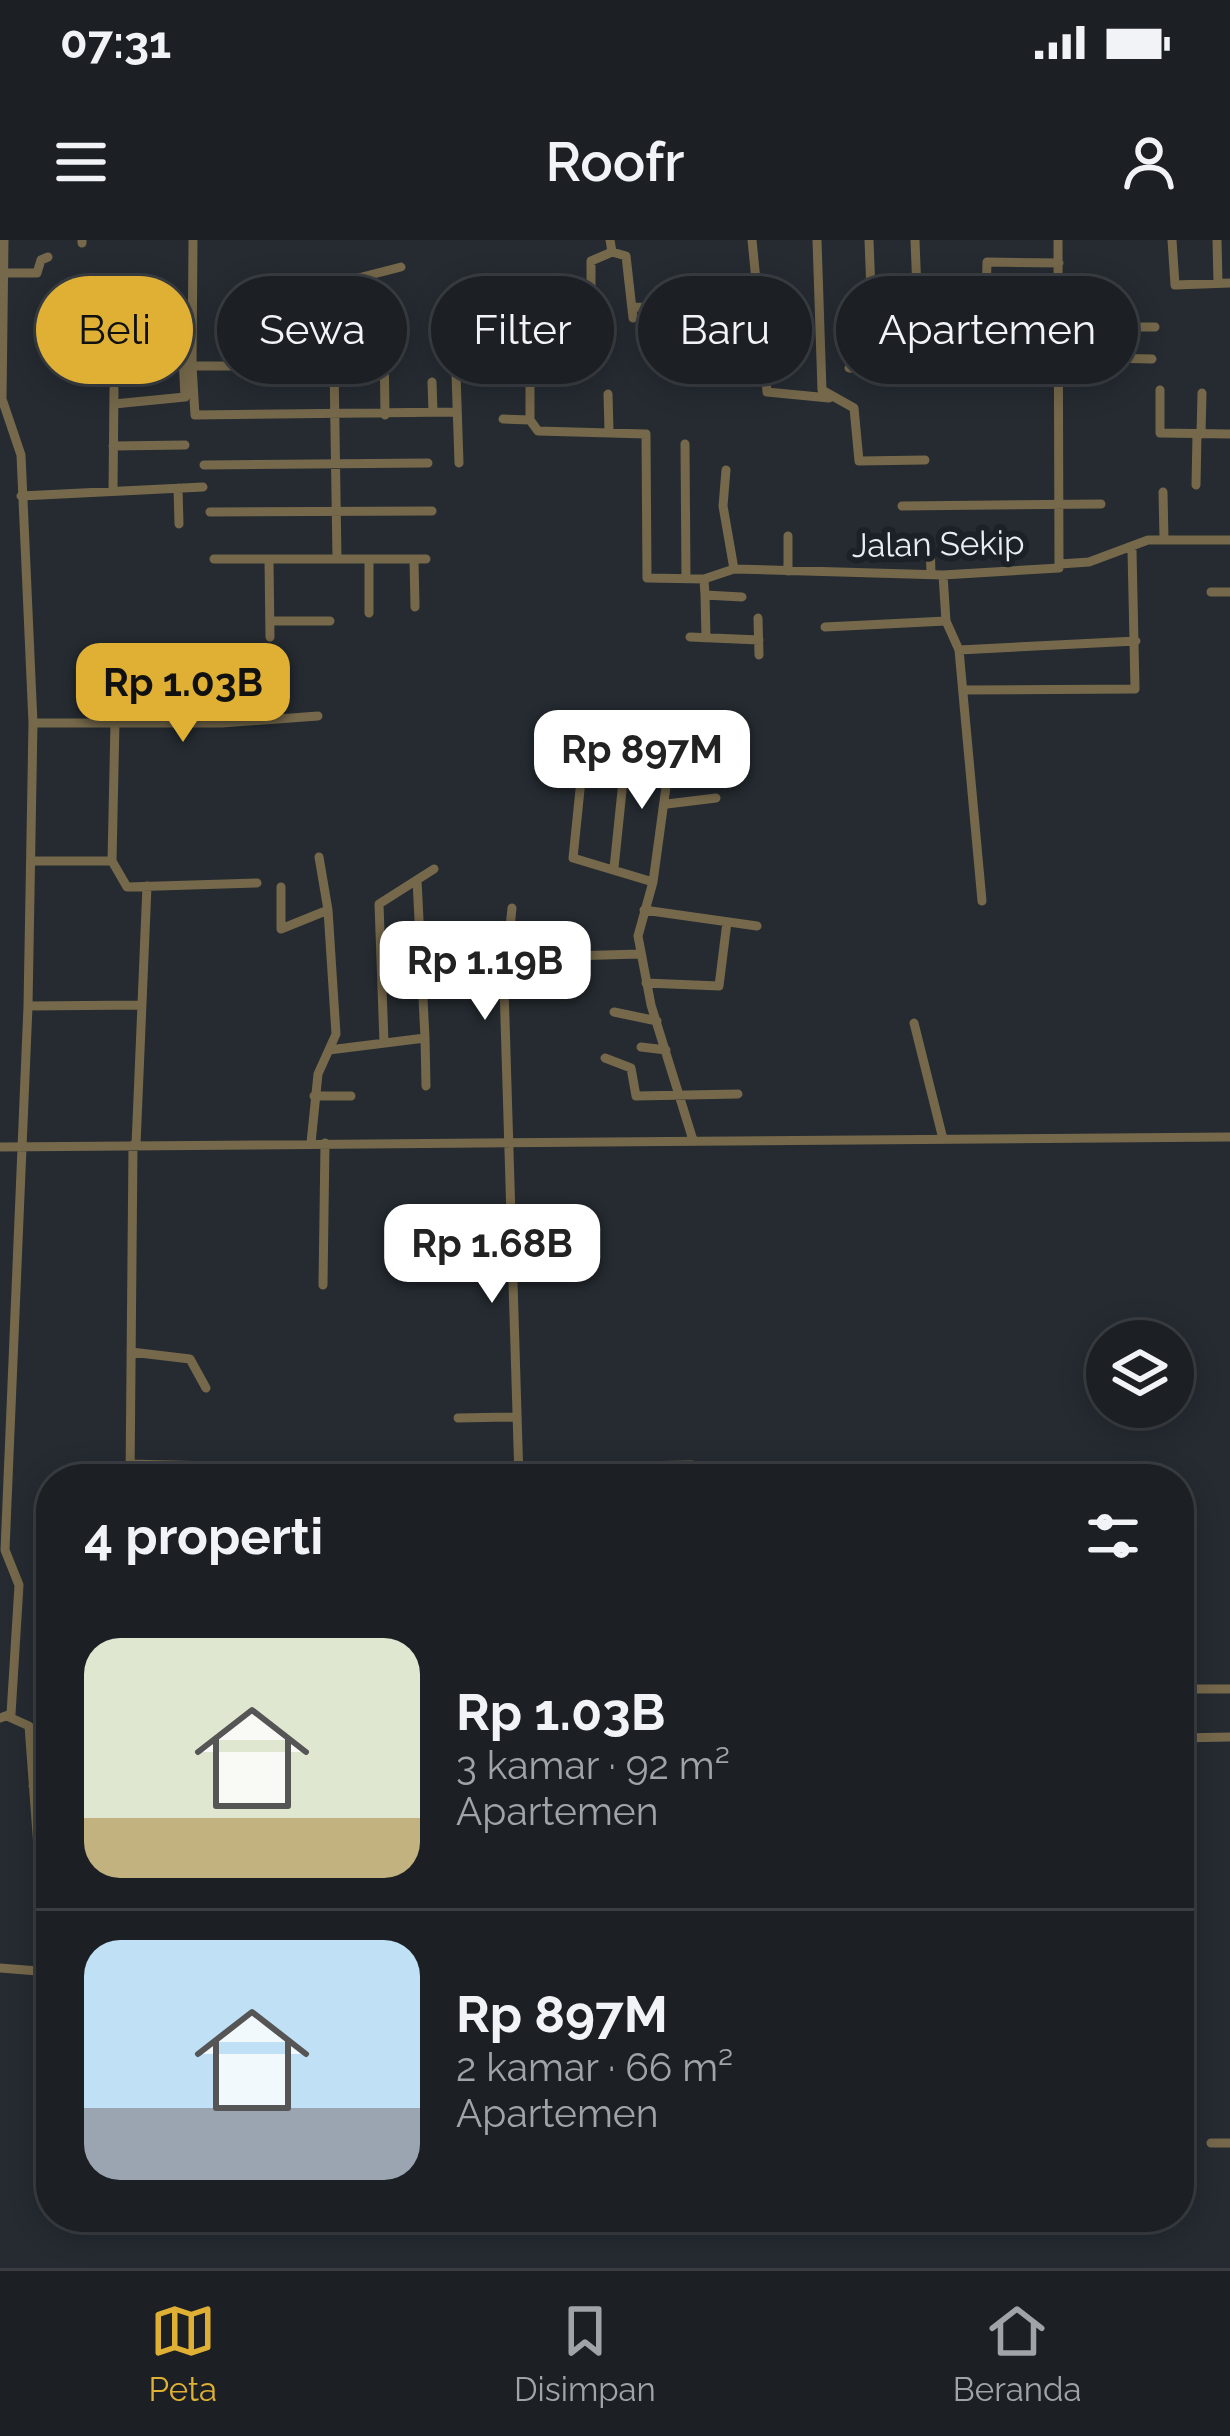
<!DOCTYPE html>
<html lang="id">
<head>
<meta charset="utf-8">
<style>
  :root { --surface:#1c2025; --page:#25282d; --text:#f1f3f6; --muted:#a0a3a7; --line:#3a3e42; --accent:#dfb034 }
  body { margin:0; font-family:Raleway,sans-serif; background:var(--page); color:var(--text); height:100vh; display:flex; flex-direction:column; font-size:45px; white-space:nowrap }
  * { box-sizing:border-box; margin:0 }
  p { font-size:39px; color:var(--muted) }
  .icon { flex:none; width:66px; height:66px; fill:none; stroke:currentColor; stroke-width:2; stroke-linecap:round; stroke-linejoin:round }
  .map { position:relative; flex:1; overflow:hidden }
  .details { position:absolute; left:36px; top:1224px; width:1158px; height:768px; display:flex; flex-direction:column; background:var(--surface); border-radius:48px; box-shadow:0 6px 30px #0003,0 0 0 3px var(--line) }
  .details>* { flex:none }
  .top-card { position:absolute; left:36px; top:36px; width:1158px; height:108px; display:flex; gap:24px }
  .controls { position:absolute; left:1086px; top:1080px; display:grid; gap:24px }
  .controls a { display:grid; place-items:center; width:108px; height:108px; border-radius:50%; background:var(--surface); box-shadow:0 6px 30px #0003,0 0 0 3px var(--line); font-size:60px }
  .price { position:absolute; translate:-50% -102px; padding:0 27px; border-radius:24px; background:#fff; color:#222; font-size:39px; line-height:78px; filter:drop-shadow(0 3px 6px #0008) }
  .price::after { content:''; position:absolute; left:50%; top:72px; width:36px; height:27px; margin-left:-18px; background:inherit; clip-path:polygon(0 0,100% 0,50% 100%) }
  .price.active { background:var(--accent); color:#111 }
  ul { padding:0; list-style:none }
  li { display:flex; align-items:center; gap:36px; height:300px; padding:0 48px }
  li+li { border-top:3px solid var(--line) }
  li span { display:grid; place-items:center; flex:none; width:336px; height:240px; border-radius:36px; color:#555 }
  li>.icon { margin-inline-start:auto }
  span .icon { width:144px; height:144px; fill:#fffc; stroke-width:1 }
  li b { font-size:51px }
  h2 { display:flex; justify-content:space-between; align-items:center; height:144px; padding:0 48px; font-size:51px }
  .chip { padding:0 42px; border-radius:54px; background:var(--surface); box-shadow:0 6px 30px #0003,0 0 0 3px var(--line); font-size:42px; line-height:108px }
  .chip.active { background:var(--accent); color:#111 }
  .status { display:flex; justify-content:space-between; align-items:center; height:84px; padding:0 60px; background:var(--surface); direction:ltr }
  .status svg { height:33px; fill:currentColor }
  header { display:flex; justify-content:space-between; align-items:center; height:156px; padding:0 48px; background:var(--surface); font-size:54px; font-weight:600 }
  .dock { display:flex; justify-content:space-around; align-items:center; height:168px; border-top:3px solid var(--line); background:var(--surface); font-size:33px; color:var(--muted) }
  .dock a { display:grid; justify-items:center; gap:6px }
  .dock .active { color:var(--accent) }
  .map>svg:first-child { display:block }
</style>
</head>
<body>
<div class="status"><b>07:31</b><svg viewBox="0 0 49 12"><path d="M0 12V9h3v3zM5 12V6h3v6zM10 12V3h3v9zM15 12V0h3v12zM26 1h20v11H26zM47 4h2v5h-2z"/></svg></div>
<header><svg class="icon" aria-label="menu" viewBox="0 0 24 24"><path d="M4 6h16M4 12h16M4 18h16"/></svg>Roofr<svg class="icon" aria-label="person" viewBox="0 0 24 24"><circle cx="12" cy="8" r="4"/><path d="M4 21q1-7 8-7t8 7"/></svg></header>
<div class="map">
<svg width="1230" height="2028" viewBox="0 0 1230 2028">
  <rect width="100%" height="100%" fill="#252b31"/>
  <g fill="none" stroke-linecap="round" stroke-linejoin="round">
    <!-- minor -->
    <path stroke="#75684b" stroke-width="9" d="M 193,0 L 192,126 L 334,126 L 337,319 L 214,319
      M 752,0 L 767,152 L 829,158
      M 817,0 L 822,150 L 854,168 L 859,221 L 925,220
      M 869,0 L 874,129
      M 1172,0 L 1175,45 L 1230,43
      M 1217,0 L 1218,43
      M 82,3 L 82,0
      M 612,12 L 626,16 L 633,78
      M 3,33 L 37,33 L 41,20 L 48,17
      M 986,56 L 987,22 L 1059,23
      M 632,67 L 688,68 L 722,59
      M 591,85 L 591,21 L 612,12 L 610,0
      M 1059,87 L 1155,87
      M 384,104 L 385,175
      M 1060,117 L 1152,119
      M 192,126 L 195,175 L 455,172
      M 334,126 L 331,45 L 401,27
      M 849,128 L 920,130 L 915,0
      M 920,130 L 943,130
      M 456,134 L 459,223
      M 432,142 L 433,172
      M 530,145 L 530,180
      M 1160,150 L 1160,193 L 1230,194
      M 608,154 L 609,191
      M 114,164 L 185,157 L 183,118 L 149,117
      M 503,179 L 530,180 L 538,191 L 646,194 L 647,338 L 704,339 L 734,329
      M 1201,194 L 1202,153
      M 685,204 L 686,338
      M 113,206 L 185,205
      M 204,225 L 428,223
      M 726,230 L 723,266 L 734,329 L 943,335 L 1059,328 L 1058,0
      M 1196,245 L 1197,194
      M 178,248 L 179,284
      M 113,251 L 114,149
      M 1163,252 L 1164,299
      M 21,256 L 203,247
      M 902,266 L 1101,264
      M 210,272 L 432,271
      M 788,296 L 788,331
      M 930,302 L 931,334
      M 337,319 L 426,319
      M 369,319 L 369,373
      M 414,319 L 415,367
      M 269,320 L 270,397
      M 1060,324 L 1089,322 L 1148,300 L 1230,300
      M 943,335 L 946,381 L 959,410 L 982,661
      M 704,339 L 705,355 L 742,357
      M 1211,352 L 1230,352
      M 705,355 L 706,398
      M 758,378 L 759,415
      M 270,381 L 330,381
      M 825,387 L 946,381
      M 690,397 L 759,400
      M 959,410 L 1136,401
      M 964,450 L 1135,449 L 1132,310
      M 33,483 L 222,483 L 218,408
      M 222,483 L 318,476
      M 585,501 L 573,618 L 653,642
      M 668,532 L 653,642 L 638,696 L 651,765 L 693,900
      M 667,564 L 716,558
      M 319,617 L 328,670
      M 31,621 L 112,621 L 127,647 L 257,643
      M 112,621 L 115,482
      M 614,628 L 626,512
      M 417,640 L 425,798
      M 281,647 L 281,689 L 328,670 L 336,794 L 318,834 L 311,903
      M 512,668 L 504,747 L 519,1239
      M 644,670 L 757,686
      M 569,716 L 640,714
      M 646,743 L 719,746 L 727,682
      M 28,766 L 141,765
      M 614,772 L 657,781
      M 914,783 L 943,899
      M 384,803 L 379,664 L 434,629
      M 641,807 L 666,810
      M 329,810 L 425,798 L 426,846
      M 605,818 L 631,828 L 636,856 L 738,854
      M 314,856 L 351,856
      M 136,905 L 147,646
      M 0,907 L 1230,897
      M 323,1045 L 325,903
      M 131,1112 L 190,1119 L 206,1148
      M 458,1178 L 517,1177
      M 129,1224 L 381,1230 L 692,1225 L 746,1239
      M 130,1239 L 133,905
      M 1179,1449 L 1230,1449
      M 0,1478 L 11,1474 L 19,1345 L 5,1310 L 28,766 L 33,483 L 21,215 L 2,159 L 4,0
      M 1179,1498 L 1230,1497
      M 33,1546 L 51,1546
      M 0,1728 L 38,1731 L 46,1715 L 29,1486 L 9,1477
      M 1211,1903 L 1230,1903"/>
  </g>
  <g text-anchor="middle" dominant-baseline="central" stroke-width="12" stroke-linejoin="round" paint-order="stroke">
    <!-- street labels -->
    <g font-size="33" fill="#eaeef2" stroke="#1c2127">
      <text transform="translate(938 304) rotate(-1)">Jalan Sekip</text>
    </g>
  </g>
</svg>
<div class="controls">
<a><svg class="icon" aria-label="layers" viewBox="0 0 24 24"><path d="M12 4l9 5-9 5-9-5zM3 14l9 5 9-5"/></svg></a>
</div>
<b class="price active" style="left:183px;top:505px">Rp 1.03B</b>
<b class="price" style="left:642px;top:572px">Rp 897M</b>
<b class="price" style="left:485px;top:783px">Rp 1.19B</b>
<b class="price" style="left:492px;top:1066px">Rp 1.68B</b>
<div class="top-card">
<a class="chip active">Beli</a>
<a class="chip">Sewa</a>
<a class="chip">Filter</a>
<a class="chip">Baru</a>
<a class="chip">Apartemen</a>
</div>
<section class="details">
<h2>4 properti<svg class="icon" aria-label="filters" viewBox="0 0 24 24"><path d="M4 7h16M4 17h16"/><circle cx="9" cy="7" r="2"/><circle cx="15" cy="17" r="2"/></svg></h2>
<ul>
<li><span style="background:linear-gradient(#dfe7d0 75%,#c2b280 0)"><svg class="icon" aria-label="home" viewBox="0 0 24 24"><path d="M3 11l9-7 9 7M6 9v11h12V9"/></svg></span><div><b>Rp 1.03B</b><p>3 kamar · 92 m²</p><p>Apartemen</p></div></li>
<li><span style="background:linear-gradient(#bfe0f5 70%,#9aa5b1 0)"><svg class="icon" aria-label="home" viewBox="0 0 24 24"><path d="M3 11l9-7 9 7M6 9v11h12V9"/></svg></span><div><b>Rp 897M</b><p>2 kamar · 66 m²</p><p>Apartemen</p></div></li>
</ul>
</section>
</div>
<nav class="dock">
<a class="active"><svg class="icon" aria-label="map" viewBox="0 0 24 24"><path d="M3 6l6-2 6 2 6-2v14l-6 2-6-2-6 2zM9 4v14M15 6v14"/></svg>Peta</a>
<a><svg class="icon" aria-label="saved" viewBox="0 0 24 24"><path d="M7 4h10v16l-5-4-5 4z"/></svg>Disimpan</a>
<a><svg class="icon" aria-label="home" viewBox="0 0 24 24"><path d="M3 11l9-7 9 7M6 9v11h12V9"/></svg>Beranda</a>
</nav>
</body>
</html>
